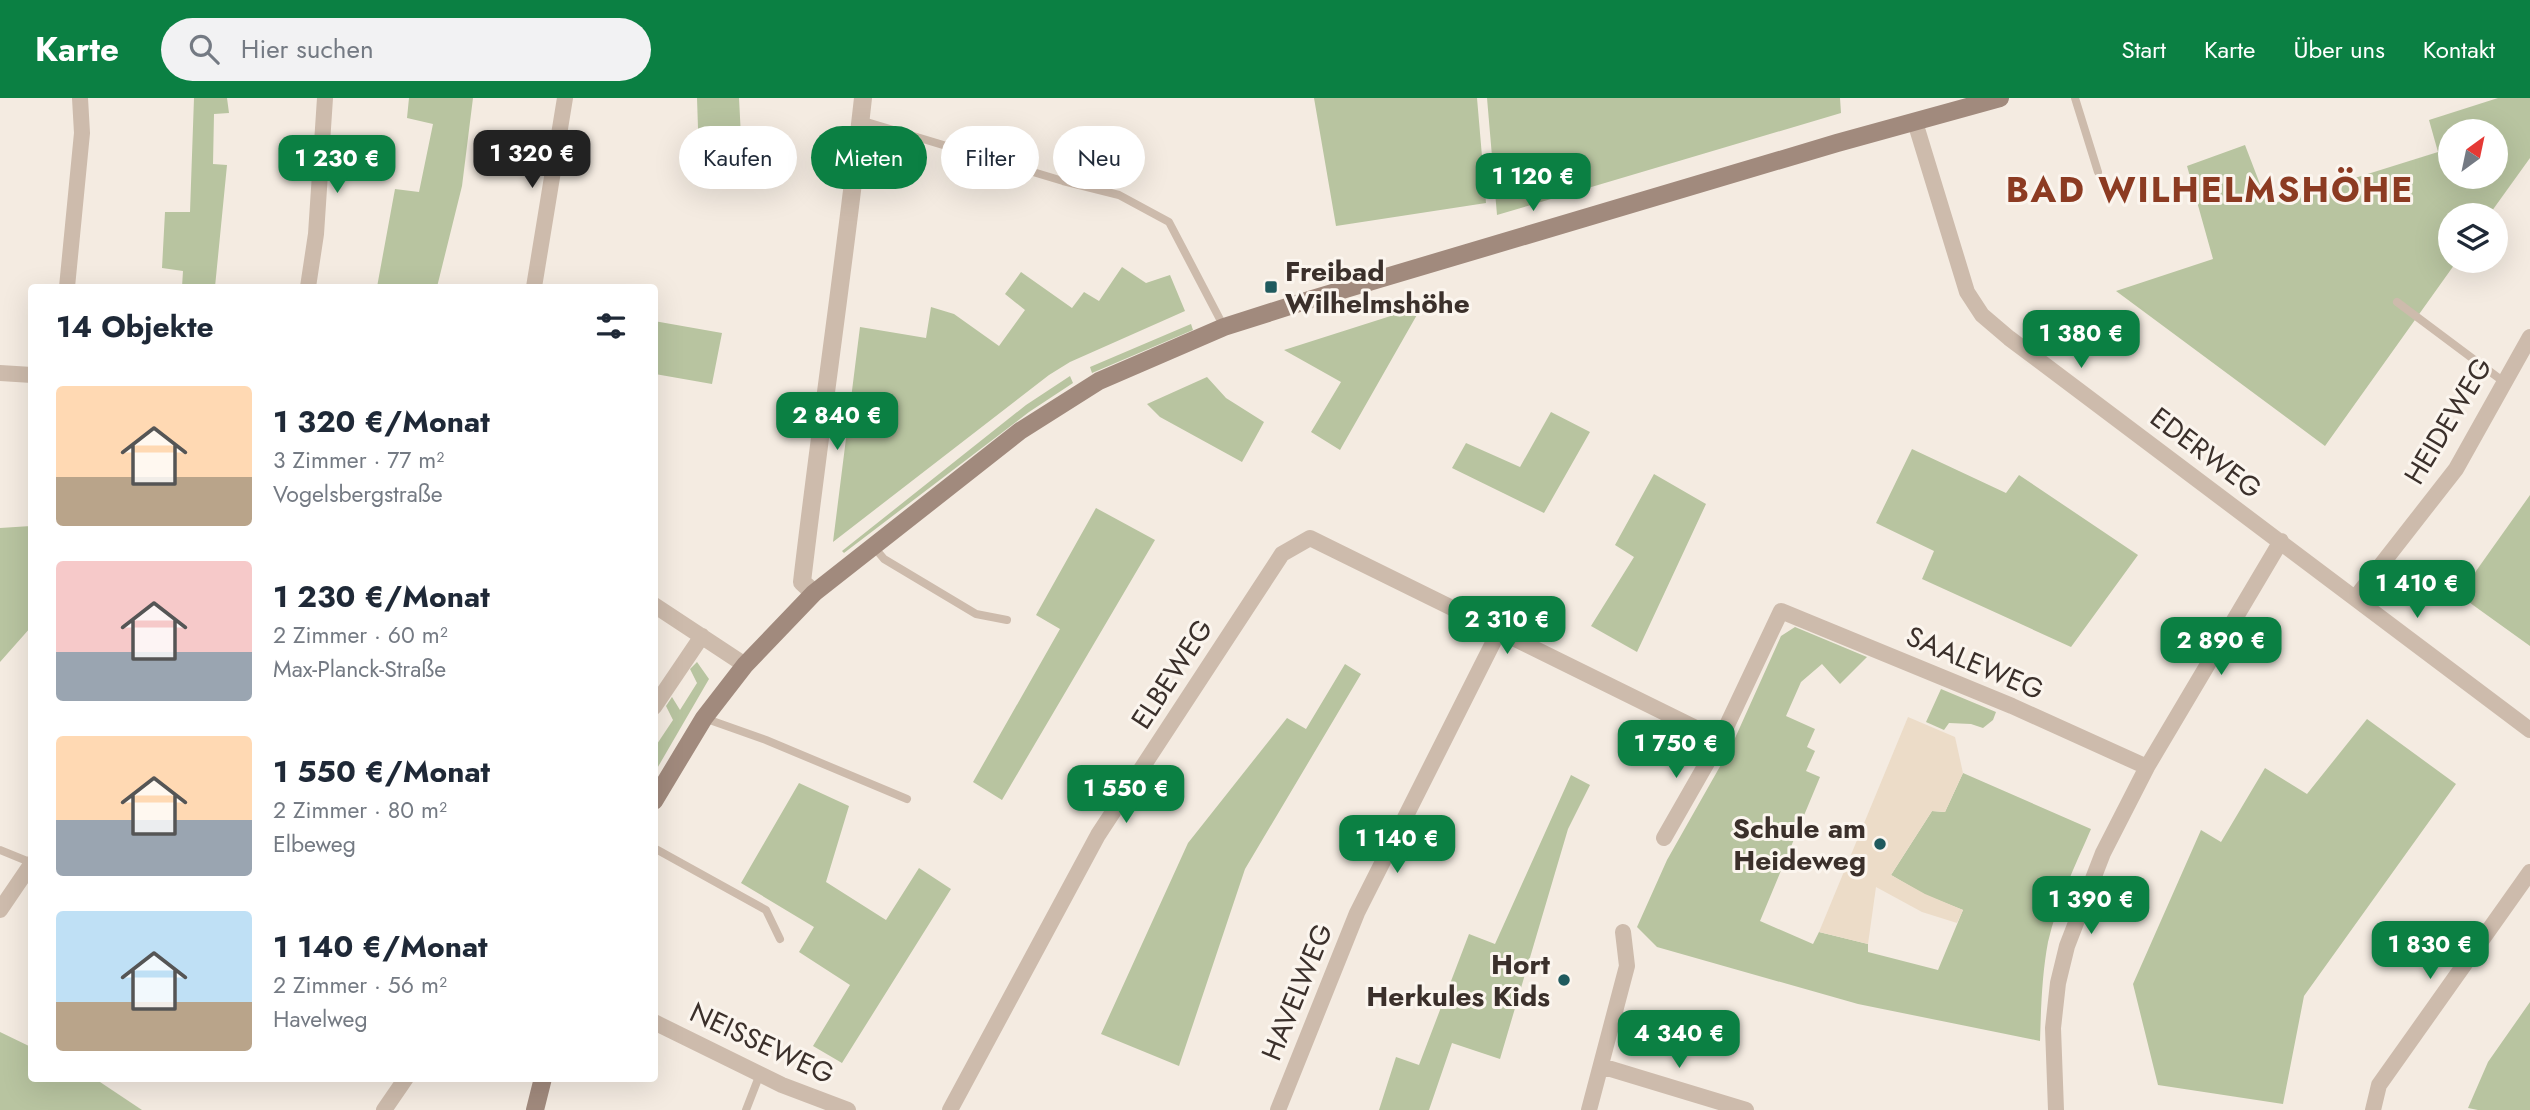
<!DOCTYPE html>
<html lang="de">
<head>
<meta charset="utf-8">
<style>
  :root { --surface:#fff; --page:#f2f2f3; --text:#1f2937; --muted:#747a83; --accent:#0b8043 }
  body { margin:0; font-family:Jost,sans-serif; background:var(--page); color:var(--text); height:100vh; display:flex; flex-direction:column; font-size:26px; white-space:nowrap }
  * { box-sizing:border-box; margin:0 }
  p { font-size:23px; color:var(--muted) }
  .icon { flex:none; width:38px; height:38px; fill:none; stroke:currentColor; stroke-width:2; stroke-linecap:round; stroke-linejoin:round }
  .map { position:relative; flex:1; overflow:hidden }
  .panel { position:absolute; left:28px; top:186px; width:630px; height:798px; display:flex; flex-direction:column; background:var(--surface); border-radius:7px; box-shadow:0 7px 28px #0002 }
  .panel>* { flex:none }
  .guide { position:absolute; left:679px; top:28px; width:665px; height:63px; display:flex; gap:14px }
  .needle { width:46px; rotate:33deg }
  .fabs { position:absolute; left:2438px; top:21px; display:grid; gap:14px }
  .fabs a { display:grid; place-items:center; width:70px; height:70px; border-radius:50%; background:var(--surface); box-shadow:0 7px 28px #0002; font-size:35px }
  .price { position:absolute; translate:-50% -60px; padding:0 16px; border-radius:14px; background:var(--accent); color:#fff; font-size:23px; line-height:46px; filter:drop-shadow(0 2px 4px #0008) }
  .price::after { content:''; position:absolute; left:50%; top:42px; width:21px; height:16px; margin-left:-10px; background:inherit; clip-path:polygon(0 0,100% 0,50% 100%) }
  .price.selected { background:#222; color:#fff }
  ul { padding:0; list-style:none }
  li { display:flex; align-items:center; gap:21px; height:175px; padding:0 28px }
  li span { display:grid; place-items:center; flex:none; width:196px; height:140px; border-radius:7px; color:#555 }
  li>.icon { margin-inline-start:auto }
  span .icon { width:84px; height:84px; fill:#fffc; stroke-width:1 }
  li b { font-size:30px }
  h2 { display:flex; justify-content:space-between; align-items:center; height:84px; padding:0 28px; font-size:30px }
  .pill { padding:0 24px; border-radius:32px; background:var(--surface); box-shadow:0 7px 28px #0002; font-size:24px; line-height:63px }
  .pill.selected { background:var(--accent); color:#fff }
  header { display:flex; align-items:center; gap:42px; box-sizing:border-box; height:98px; padding:0 35px; background:var(--accent); color:#fff }
  header strong { font-size:33px }
  nav { display:flex; gap:38px; margin-inline-start:auto; font-size:24px }
  .search { width:490px; height:63px; background:var(--page); display:flex; align-items:center; gap:18px; box-sizing:border-box; padding:0 24px; border-radius:38px; color:var(--muted); font-size:26px }
  .map>svg:first-child { display:block }
</style>
</head>
<body>
<header>
<strong>Karte</strong>
<div class="search"><svg class="icon" aria-label="search" viewBox="0 0 24 24"><circle cx="10" cy="10" r="6"/><path d="M15 15l6 6"/></svg>Hier suchen</div>
<nav><a>Start</a><a>Karte</a><a>Über uns</a><a>Kontakt</a></nav>
</header>
<div class="map">
<svg width="2530" height="1012" viewBox="0 0 2530 1012">
  <rect width="100%" height="100%" fill="#f4ebe1"/>
  <!-- green -->
  <path fill="#b8c4a0" fill-rule="evenodd" d="M 194,0 L 227,0 L 229,15 L 214,16 L 213,66 L 227,67 L 215,189 L 182,189 L 183,173 L 162,170 L 165,114 L 190,114 Z
    M 409,0 L 473,0 L 462,88 L 437,189 L 377,189 L 395,91 L 419,94 L 433,26 L 407,20 Z
    M 697,0 L 739,0 L 742,58 L 699,60 Z
    M 1314,0 L 1477,0 L 1486,105 L 1336,128 Z
    M 1487,0 L 1840,0 L 1841,15 L 1497,117 Z
    M 2498,0 L 2530,0 L 2530,60 L 2489,117 L 2450,117 L 2450,163 L 2457,163 L 2325,348 L 2116,193 L 2213,161 L 2187,68 L 2245,47 L 2268,107 L 2438,54 L 2429,22 ZM 2450,33 L 2496,33 L 2496,79 L 2450,79 Z
    M 1122,169 L 1146,185 L 1170,177 L 1185,213 L 1070,264 L 1049,277 L 833,444 L 860,229 L 926,240 L 931,209 L 954,216 L 999,248 L 1025,212 L 1005,196 L 1021,174 L 1072,210 L 1084,194 L 1099,203 Z
    M 1422,208 L 1340,352 L 1311,334 L 1341,284 L 1284,252 Z
    M 654,223 L 722,235 L 712,286 L 655,276 Z
    M 1191,226 L 1193,232 L 1092,275 L 1090,269 Z
    M 1070,278 L 1073,285 L 1029,314 L 844,455 L 842,453 L 1026,307 Z
    M 1207,279 L 1226,300 L 1264,324 L 1242,364 L 1160,319 L 1147,306 Z
    M 1551,314 L 1590,334 L 1544,415 L 1452,370 L 1466,345 L 1520,369 Z
    M 1912,351 L 2006,395 L 2019,377 L 2138,457 L 2071,549 L 1922,481 L 1934,453 L 1876,425 Z
    M 1654,376 L 1706,406 L 1637,554 L 1591,528 L 1634,459 L 1615,447 Z
    M 2530,397 L 2530,548 L 2459,497 Z
    M 1096,410 L 1155,442 L 1002,702 L 973,684 L 1060,531 L 1036,517 Z
    M 31,428 L 31,529 L 0,564 L 0,430 Z
    M 1795,529 L 1867,559 L 1840,586 L 1822,566 L 1801,584 L 1786,618 L 1815,631 L 1807,649 L 1815,653 L 1806,673 L 1820,679 L 1760,823 L 1813,846 L 1819,834 L 1868,846 L 1868,854 L 1938,872 L 1963,812 L 1925,797 L 1891,777 L 1932,713 L 1945,714 L 1963,675 L 2091,731 C 2075,768 2057,805 2048,844 C 2042,876 2041,910 2040,943 L 1858,906 L 1657,849 L 1637,829 L 1667,762 L 1731,649 L 1781,538 Z
    M 697,564 L 709,581 L 655,674 L 655,649 L 673,622 L 666,608 L 672,599 L 680,612 L 697,585 L 690,571 Z
    M 1345,566 L 1361,576 L 1245,771 L 1179,968 L 1101,936 L 1188,745 L 1287,620 L 1306,631 Z
    M 1941,591 L 1996,614 L 1993,622 L 1983,630 L 1971,626 L 1949,625 L 1944,632 L 1926,624 Z
    M 2367,621 L 2456,686 L 2304,898 L 2283,1006 L 2158,987 L 2133,886 L 2201,732 L 2221,744 L 2265,670 L 2307,696 Z
    M 1571,677 L 1590,687 L 1568,731 L 1500,961 L 1452,945 L 1429,1012 L 1379,1012 L 1396,959 L 1419,967 L 1469,836 L 1495,846 Z
    M 799,685 L 849,708 L 826,784 L 886,822 L 919,770 L 951,791 L 842,965 L 813,948 L 850,887 L 799,854 L 814,829 L 741,785 Z
    M 2530,904 L 2530,1012 L 2478,1012 L 2468,1010 L 2488,964 Z
    M 0,934 L 31,949 L 32,980 L 94,980 L 142,1012 L 0,1012 Z"/>
  <!-- plaza -->
  <path fill="#ecdcc8" d="M 1908,619 L 1955,639 L 1963,675 L 1945,714 L 1932,713 L 1891,777 L 1925,796 L 1963,812 L 1957,825 L 1922,814 L 1876,789 L 1868,846 L 1819,834 Z"/>
  <g fill="none" stroke-linecap="round" stroke-linejoin="round">
    <!-- service -->
    <path stroke="#cdbbac" stroke-width="8" d="M 2075,0 L 2098,74
      M 860,22 L 1063,83 L 1119,97 L 1169,124 L 1224,229
      M 2397,204 L 2504,284
      M 874,449 L 884,461 L 976,516 L 1007,522
      M 704,620 L 766,642 L 907,701
      M 654,750 L 766,812 L 780,841
      M 0,752 L 32,765
      M 746,1012 L 760,976"/>
    <!-- minor -->
    <path stroke="#cdbbac" stroke-width="16" d="M 1915,24 L 1967,194 L 1982,217 L 2009,240 L 2530,632
      M 67,189 L 82,35 L 80,0
      M 308,189 L 316,136 L 325,0
      M 534,189 L 565,0
      M 0,275 L 32,277
      M 2356,499 L 2456,371 L 2530,239
      M 654,507 L 745,567
      M 654,609 L 702,538
      M 1664,740 L 1720,642 L 1781,513 L 2012,608 L 2147,669
      M 0,812 L 32,765
      M 654,924 L 782,987 L 848,1012
      M 1601,968 L 1746,1012
      M 384,1012 L 406,980
      M 950,1012 L 1098,737 L 1282,456 L 1310,440 L 1720,642
      M 1278,1012 L 1357,815 L 1499,533
      M 1589,1012 L 1627,868 L 1623,834
      M 2056,1012 L 2053,930 L 2058,885 L 2067,848 L 2103,755 L 2147,669 L 2281,443
      M 2373,1012 L 2379,987 L 2530,774"/>
    <!-- tertiary -->
    <path stroke="#cdbbac" stroke-width="18" d="M 814,495 L 802,484 C 821,322 845,162 863,0"/>
    <!-- secondary -->
    <path stroke="#a18a7d" stroke-width="18" d="M 654,703 L 704,620 L 745,567 L 814,495 L 1020,333 L 1099,283 L 1224,229 L 1312,201 L 1837,45 L 2000,0
      M 535,1012 L 543,980"/>
  </g>
  <!-- markers -->
  <g fill="#1f5a5e" stroke="#fbf5ee" stroke-width="2.5">
    <rect x="1264" y="182" width="14" height="14" rx="3.5"/>
    <circle cx="1880" cy="746" r="7"/>
    <circle cx="1564" cy="882" r="7"/>
  </g>
  <g text-anchor="middle" dominant-baseline="central" stroke-width="6" stroke-linejoin="round" paint-order="stroke">
    <!-- poi labels -->
    <g font-size="28" font-weight="bold" fill="#3b302b" stroke="#fbf5ee" text-anchor="end">
      <text x="1285" y="173" text-anchor="start">Freibad<tspan x="1285" dy="32">Wilhelmshöhe</tspan></text>
      <text x="1866" y="730">Schule am<tspan x="1866" dy="32">Heideweg</tspan></text>
      <text x="1550" y="866">Hort<tspan x="1550" dy="32">Herkules Kids</tspan></text>
    </g>
    <!-- street labels -->
    <g font-size="28" fill="#3b302b" stroke="#fbf5ee">
      <text transform="translate(2448 323) rotate(-59)">HEIDEWEG</text>
      <text transform="translate(2206 355) rotate(37)">EDERWEG</text>
      <text transform="translate(1975 565) rotate(23)">SAALEWEG</text>
      <text transform="translate(1172 576) rotate(-57)">ELBEWEG</text>
      <text transform="translate(1297 894) rotate(-68)">HAVELWEG</text>
      <text transform="translate(762 945) rotate(25)">NEISSEWEG</text>
    </g>
    <!-- district labels -->
    <g font-size="35" font-weight="bold" letter-spacing="2" fill="#8c3b22" stroke="#fbf5ee">
      <text x="2210" y="92">BAD WILHELMSHÖHE</text>
    </g>
  </g>
</svg>
<div class="fabs">
<a><svg class="needle" viewBox="-14 -14 28 28"><path d="M0-13l5 13h-10z" fill="#e53935"/><path d="M0 13l5-13h-10z" fill="#747a83"/></svg></a>
<a><svg class="icon" aria-label="layers" viewBox="0 0 24 24"><path d="M12 4l9 5-9 5-9-5zM3 14l9 5 9-5"/></svg></a>
</div>
<b class="price selected" style="left:532px;top:92px">1 320 €</b>
<b class="price" style="left:337px;top:97px">1 230 €</b>
<b class="price" style="left:1533px;top:115px">1 120 €</b>
<b class="price" style="left:2081px;top:272px">1 380 €</b>
<b class="price" style="left:837px;top:354px">2 840 €</b>
<b class="price" style="left:2417px;top:522px">1 410 €</b>
<b class="price" style="left:1507px;top:558px">2 310 €</b>
<b class="price" style="left:2221px;top:579px">2 890 €</b>
<b class="price" style="left:1676px;top:682px">1 750 €</b>
<b class="price" style="left:1126px;top:727px">1 550 €</b>
<b class="price" style="left:1397px;top:777px">1 140 €</b>
<b class="price" style="left:2091px;top:838px">1 390 €</b>
<b class="price" style="left:2430px;top:883px">1 830 €</b>
<b class="price" style="left:1679px;top:972px">4 340 €</b>
<div class="guide">
<a class="pill">Kaufen</a>
<a class="pill selected">Mieten</a>
<a class="pill">Filter</a>
<a class="pill">Neu</a>
</div>
<section class="panel">
<h2>14 Objekte<svg class="icon" aria-label="filters" viewBox="0 0 24 24"><path d="M4 7h16M4 17h16"/><circle cx="9" cy="7" r="2"/><circle cx="15" cy="17" r="2"/></svg></h2>
<ul>
<li><span style="background:linear-gradient(#ffd9b3 65%,#b9a48a 0)"><svg class="icon" aria-label="home" viewBox="0 0 24 24"><path d="M3 11l9-7 9 7M6 9v11h12V9"/></svg></span><div><b>1 320 €/Monat</b><p>3 Zimmer · 77 m²</p><p>Vogelsbergstraße</p></div></li>
<li><span style="background:linear-gradient(#f6c9c9 65%,#9aa5b1 0)"><svg class="icon" aria-label="home" viewBox="0 0 24 24"><path d="M3 11l9-7 9 7M6 9v11h12V9"/></svg></span><div><b>1 230 €/Monat</b><p>2 Zimmer · 60 m²</p><p>Max-Planck-Straße</p></div></li>
<li><span style="background:linear-gradient(#ffd9b3 60%,#9aa5b1 0)"><svg class="icon" aria-label="home" viewBox="0 0 24 24"><path d="M3 11l9-7 9 7M6 9v11h12V9"/></svg></span><div><b>1 550 €/Monat</b><p>2 Zimmer · 80 m²</p><p>Elbeweg</p></div></li>
<li><span style="background:linear-gradient(#bfe0f5 65%,#b9a48a 0)"><svg class="icon" aria-label="home" viewBox="0 0 24 24"><path d="M3 11l9-7 9 7M6 9v11h12V9"/></svg></span><div><b>1 140 €/Monat</b><p>2 Zimmer · 56 m²</p><p>Havelweg</p></div></li>
</ul>
</section>
</div>
</body>
</html>
